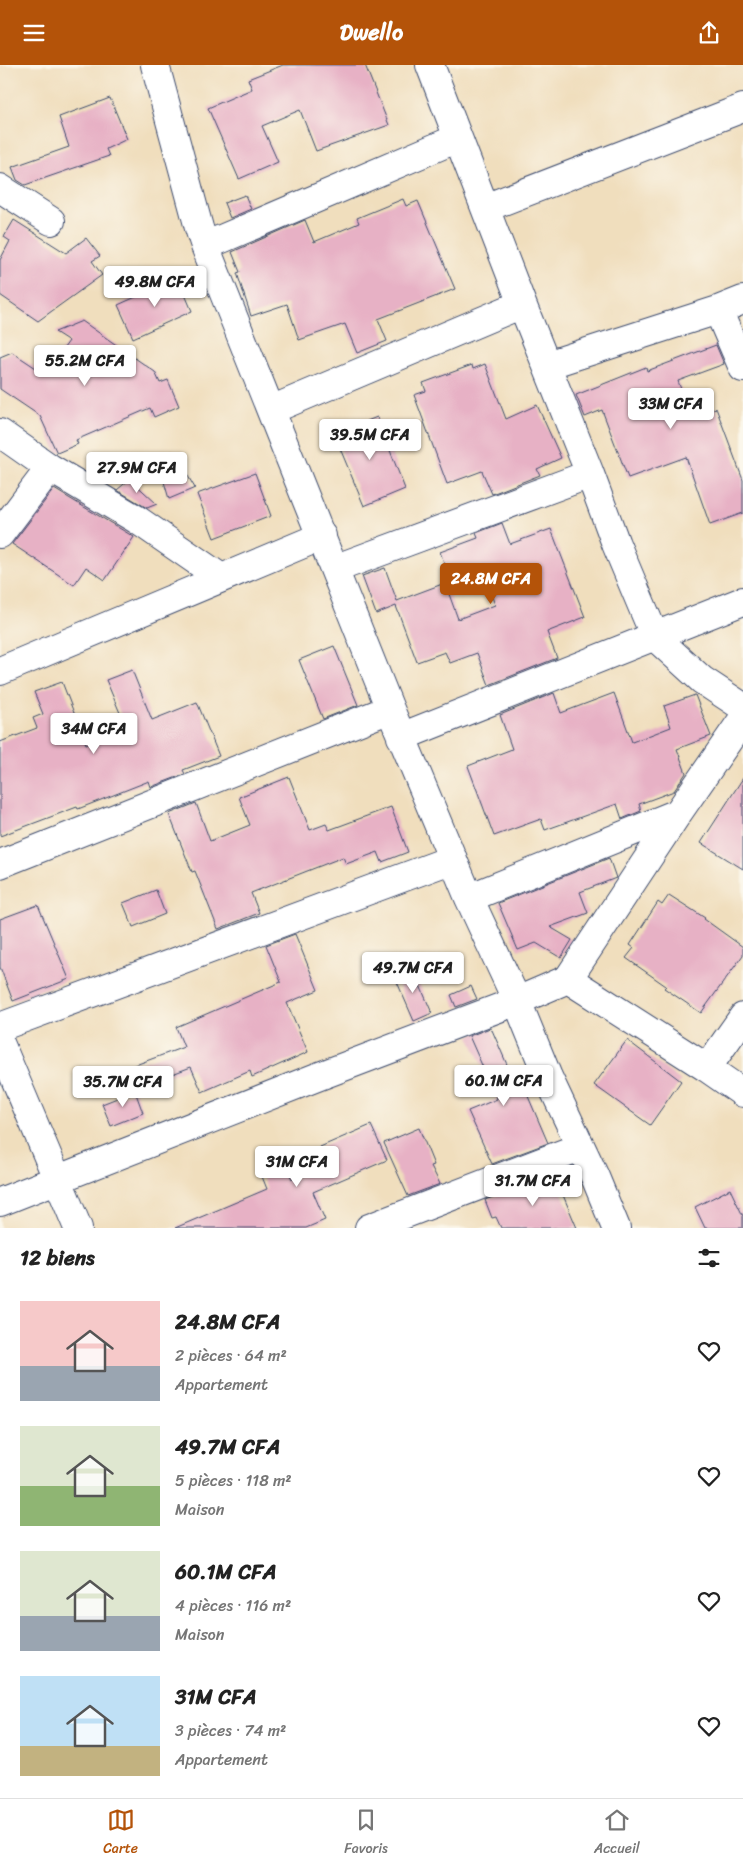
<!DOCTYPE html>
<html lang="fr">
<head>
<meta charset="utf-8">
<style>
  :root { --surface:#fff; --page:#f2f2f2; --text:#222; --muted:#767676; --line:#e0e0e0; --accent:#b45309 }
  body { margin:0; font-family:Sriracha,sans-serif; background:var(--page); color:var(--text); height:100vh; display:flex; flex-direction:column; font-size:19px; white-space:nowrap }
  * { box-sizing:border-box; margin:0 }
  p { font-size:16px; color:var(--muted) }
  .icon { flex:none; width:28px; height:28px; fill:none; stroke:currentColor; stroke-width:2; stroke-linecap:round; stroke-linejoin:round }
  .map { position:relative; height:1163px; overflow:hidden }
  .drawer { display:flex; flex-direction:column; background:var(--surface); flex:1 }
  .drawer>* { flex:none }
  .price { position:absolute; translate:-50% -42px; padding:0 11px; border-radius:5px; background:#fff; color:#222; font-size:16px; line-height:32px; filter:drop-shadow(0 1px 2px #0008) }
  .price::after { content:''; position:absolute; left:50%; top:30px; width:15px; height:11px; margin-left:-8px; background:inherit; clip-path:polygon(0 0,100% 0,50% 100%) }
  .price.current { background:var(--accent); color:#fff }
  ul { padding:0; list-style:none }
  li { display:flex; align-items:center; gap:15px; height:125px; padding:0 20px }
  li span { display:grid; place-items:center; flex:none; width:140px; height:100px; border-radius:0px; color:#555 }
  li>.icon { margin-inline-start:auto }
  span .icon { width:60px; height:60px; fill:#fffc; stroke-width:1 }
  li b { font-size:21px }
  h2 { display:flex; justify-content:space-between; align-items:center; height:60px; padding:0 20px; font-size:21px }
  header { display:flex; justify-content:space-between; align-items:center; height:65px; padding:0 20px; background:var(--accent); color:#fff; font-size:22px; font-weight:800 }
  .dock { display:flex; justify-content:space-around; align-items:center; height:70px; border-top:1px solid var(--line); background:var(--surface); font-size:14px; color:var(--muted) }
  .dock a { display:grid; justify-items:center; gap:2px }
  .dock .current { color:var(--accent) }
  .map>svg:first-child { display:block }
</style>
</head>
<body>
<header><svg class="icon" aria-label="menu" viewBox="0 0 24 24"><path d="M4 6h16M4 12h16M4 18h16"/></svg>Dwello<svg class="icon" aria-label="share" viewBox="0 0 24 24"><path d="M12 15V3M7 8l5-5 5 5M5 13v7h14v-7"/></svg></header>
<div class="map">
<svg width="743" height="1163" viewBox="0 0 743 1163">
  <rect width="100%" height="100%" fill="#fbf7ec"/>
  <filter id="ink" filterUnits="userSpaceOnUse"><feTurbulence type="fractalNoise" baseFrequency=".02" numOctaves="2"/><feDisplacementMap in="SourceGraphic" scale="10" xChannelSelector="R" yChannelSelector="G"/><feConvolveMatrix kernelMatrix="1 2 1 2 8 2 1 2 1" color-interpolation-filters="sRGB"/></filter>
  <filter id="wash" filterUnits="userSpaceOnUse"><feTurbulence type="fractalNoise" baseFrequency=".0096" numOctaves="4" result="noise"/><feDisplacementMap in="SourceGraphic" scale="20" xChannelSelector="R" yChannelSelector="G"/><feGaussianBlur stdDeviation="1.12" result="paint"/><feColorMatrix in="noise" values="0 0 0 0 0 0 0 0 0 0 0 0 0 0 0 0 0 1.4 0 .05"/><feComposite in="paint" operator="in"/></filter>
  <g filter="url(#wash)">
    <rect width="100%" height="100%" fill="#f0debd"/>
    <g id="blocks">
      <!-- building -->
      <path fill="#e7b1c5" d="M 283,0 L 365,0 L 389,60 L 316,86 L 300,45 L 262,61 L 278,97 L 239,114 L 208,43 L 252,24 L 248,14 Z
        M 110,33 L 127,74 L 106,84 L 109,91 L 25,120 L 17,115 L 12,102 L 69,82 L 59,52 Z
        M 245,130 L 251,144 L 230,153 L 224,138 Z
        M 403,134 L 406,141 L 418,136 L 455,224 L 378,254 L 387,276 L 357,288 L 345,259 L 299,275 L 287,239 L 251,251 L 237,208 L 240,207 L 232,187 L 305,155 L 314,177 L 359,158 L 357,153 Z
        M 14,155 L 66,188 L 86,173 L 100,191 L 92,196 L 102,210 L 38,256 L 0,230 L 0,195 L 10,176 L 4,172 Z
        M 178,213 L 192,246 L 133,273 L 118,240 Z
        M 82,256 L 155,307 L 160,318 L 168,315 L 179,341 L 154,352 L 150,343 L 76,375 L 78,379 L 57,388 L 40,351 L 0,324 L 0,292 L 12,287 L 45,309 L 69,276 L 55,267 Z
        M 716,280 L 724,299 L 678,316 L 691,352 L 716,343 L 743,415 L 743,448 L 710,460 L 686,392 L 628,413 L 602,345 L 585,352 L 576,330 L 646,302 L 647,306 Z
        M 485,299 L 506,354 L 537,340 L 561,393 L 537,404 L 540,410 L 492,429 L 482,406 L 447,419 L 414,330 L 426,326 L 423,318 L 472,300 L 473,304 Z
        M 377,352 L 405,424 L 364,441 L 334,369 Z
        M 173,386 L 195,423 L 169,434 L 158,396 Z
        M 255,408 L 271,451 L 214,473 L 197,429 Z
        M 130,414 L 157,439 L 147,443 L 117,425 Z
        M 54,424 L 134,472 L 105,515 L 86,502 L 74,520 L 12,479 Z
        M 502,458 L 510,479 L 551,464 L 585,552 L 547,567 L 557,593 L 489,620 L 477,588 L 450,598 L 445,587 L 417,597 L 396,541 L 376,549 L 362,511 L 385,503 L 397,536 L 445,518 L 458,554 L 495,540 L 481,502 L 450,513 L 440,487 L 478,473 L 476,468 Z
        M 334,581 L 358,640 L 323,654 L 299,595 Z
        M 132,605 L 152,655 L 197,637 L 219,691 L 183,705 L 185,709 L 151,722 L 149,716 L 78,744 L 77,742 L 0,771 L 0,677 L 37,663 L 33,653 L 43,649 L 34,627 L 62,617 L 86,679 L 126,662 L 106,615 Z
        M 554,628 L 561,648 L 614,628 L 632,677 L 671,662 L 664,641 L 695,630 L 711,671 L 677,684 L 686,708 L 674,726 L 639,739 L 641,746 L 622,754 L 617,739 L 545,765 L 541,754 L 494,771 L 468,701 L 512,684 L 500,650 Z
        M 289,712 L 310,765 L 326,759 L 329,765 L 391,742 L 408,787 L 382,797 L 378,787 L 346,799 L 343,792 L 251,828 L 259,848 L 218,864 L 195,806 L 192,807 L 169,749 L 196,738 L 210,776 L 250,760 L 239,732 Z
        M 743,713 L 743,804 L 701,778 Z
        M 609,793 L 616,813 L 580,827 L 588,848 L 550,862 L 572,875 L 561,893 L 536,878 L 518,885 L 498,838 Z
        M 156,825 L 165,849 L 133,862 L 123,838 Z
        M 669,830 L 705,853 L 704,854 L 743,882 L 743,890 L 701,948 L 664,923 L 666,921 L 626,893 L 634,883 L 630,880 L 645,857 L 658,837 L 662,840 Z
        M 38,840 L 69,914 L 13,936 L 0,902 L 0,854 Z
        M 295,869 L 318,925 L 287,938 L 308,987 L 252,1012 L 250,1006 L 202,1027 L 191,1002 L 119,1029 L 111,1009 L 184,982 L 176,962 L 281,917 L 266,880 Z
        M 412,902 L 432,948 L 414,956 L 394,910 Z
        M 471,921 L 477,934 L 456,942 L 451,930 Z
        M 490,963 L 491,966 L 492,965 L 518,1025 L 524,1022 L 548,1078 L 492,1099 L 468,1046 L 497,1034 L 469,971 Z
        M 627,975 L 681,1016 L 650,1060 L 594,1020 Z
        M 135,1026 L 143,1048 L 111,1061 L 102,1039 Z
        M 371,1060 L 387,1095 L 313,1127 L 325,1155 L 306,1163 L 175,1163 L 267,1124 L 259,1104 L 283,1094 L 292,1114 L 327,1099 L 320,1082 Z
        M 419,1063 L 434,1100 L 431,1101 L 440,1119 L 408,1131 L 384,1078 Z
        M 554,1109 L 577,1163 L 501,1163 L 496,1152 L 492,1153 L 485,1135 Z
        M 730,1124 L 743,1151 L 743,1163 L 705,1163 L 695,1142 Z"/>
    </g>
  </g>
  <g filter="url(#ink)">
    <use href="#blocks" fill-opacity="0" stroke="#3b496c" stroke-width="1"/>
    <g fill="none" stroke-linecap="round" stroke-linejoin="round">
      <defs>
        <path id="minor" d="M 155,0 L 199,163 L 205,181 L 390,644 L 469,833 L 517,936 L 548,1012 L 595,1112 L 616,1163
          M 430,0 L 522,239 L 590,409 L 616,479 L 655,572 L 702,615 L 743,642
          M 0,123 L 51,156
          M 485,143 L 743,43
          M 205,181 L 458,73
          M 718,245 L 743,303
          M 547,300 L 718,245 L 743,235
          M 271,345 L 522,239
          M 0,368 L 50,403 L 136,454 L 220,512
          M 0,469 L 50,403
          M 334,504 L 590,409
          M 0,606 L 322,471
          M 401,672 L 743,536
          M 0,799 L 390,644
          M 469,833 L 678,748
          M 568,914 L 707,1003 L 743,1028
          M 0,962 L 453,794
          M 0,978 L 78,1163
          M 707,1003 L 743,952
          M 0,1137 L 317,1012 L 517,936 L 568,914 L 678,748 L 743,654
          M 369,1163 L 580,1082"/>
      </defs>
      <!-- minor casing -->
      <use href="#minor" stroke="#3b496c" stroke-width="30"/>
      <!-- minor -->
      <use href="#minor" stroke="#fff" stroke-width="28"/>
    </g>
  </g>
</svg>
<b class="price" style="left:155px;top:243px">49.8M CFA</b>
<b class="price" style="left:85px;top:322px">55.2M CFA</b>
<b class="price" style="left:671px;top:365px">33M CFA</b>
<b class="price" style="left:370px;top:396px">39.5M CFA</b>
<b class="price" style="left:137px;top:429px">27.9M CFA</b>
<b class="price current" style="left:491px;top:540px">24.8M CFA</b>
<b class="price" style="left:94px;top:690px">34M CFA</b>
<b class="price" style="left:413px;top:929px">49.7M CFA</b>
<b class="price" style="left:504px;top:1042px">60.1M CFA</b>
<b class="price" style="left:123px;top:1043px">35.7M CFA</b>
<b class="price" style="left:297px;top:1123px">31M CFA</b>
<b class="price" style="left:533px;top:1142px">31.7M CFA</b>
</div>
<section class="drawer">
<h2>12 biens<svg class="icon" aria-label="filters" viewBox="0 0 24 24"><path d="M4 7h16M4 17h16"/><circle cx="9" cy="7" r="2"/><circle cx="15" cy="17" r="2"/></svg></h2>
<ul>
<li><span style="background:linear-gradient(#f6c9c9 65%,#9aa5b1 0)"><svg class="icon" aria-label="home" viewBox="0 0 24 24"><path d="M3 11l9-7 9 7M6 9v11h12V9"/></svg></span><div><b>24.8M CFA</b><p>2 pièces · 64 m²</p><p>Appartement</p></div><svg class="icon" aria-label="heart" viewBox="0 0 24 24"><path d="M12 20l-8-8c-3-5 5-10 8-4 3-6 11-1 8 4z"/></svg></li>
<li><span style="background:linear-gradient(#dfe7d0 60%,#8fb573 0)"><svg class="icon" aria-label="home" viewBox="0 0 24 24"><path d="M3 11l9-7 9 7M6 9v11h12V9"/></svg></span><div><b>49.7M CFA</b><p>5 pièces · 118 m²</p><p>Maison</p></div><svg class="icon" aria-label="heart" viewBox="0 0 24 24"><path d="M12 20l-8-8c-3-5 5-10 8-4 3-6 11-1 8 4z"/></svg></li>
<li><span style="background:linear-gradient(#dfe7d0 65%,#9aa5b1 0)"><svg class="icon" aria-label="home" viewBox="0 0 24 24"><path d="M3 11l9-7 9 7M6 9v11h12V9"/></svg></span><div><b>60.1M CFA</b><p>4 pièces · 116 m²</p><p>Maison</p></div><svg class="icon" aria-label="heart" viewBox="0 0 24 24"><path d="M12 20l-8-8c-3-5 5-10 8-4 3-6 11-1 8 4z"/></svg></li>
<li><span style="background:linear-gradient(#bfe0f5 70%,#c2b280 0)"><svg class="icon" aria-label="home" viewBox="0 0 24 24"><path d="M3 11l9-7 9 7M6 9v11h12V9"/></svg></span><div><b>31M CFA</b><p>3 pièces · 74 m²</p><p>Appartement</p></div><svg class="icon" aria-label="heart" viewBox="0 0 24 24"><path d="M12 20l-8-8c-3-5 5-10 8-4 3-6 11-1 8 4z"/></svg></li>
</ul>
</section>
<nav class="dock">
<a class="current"><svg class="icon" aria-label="map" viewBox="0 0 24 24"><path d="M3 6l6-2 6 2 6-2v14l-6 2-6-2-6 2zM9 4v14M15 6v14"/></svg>Carte</a>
<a><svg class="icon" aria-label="saved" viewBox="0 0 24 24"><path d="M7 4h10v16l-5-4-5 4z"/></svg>Favoris</a>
<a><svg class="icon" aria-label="home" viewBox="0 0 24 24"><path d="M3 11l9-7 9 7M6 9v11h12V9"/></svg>Accueil</a>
</nav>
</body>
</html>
